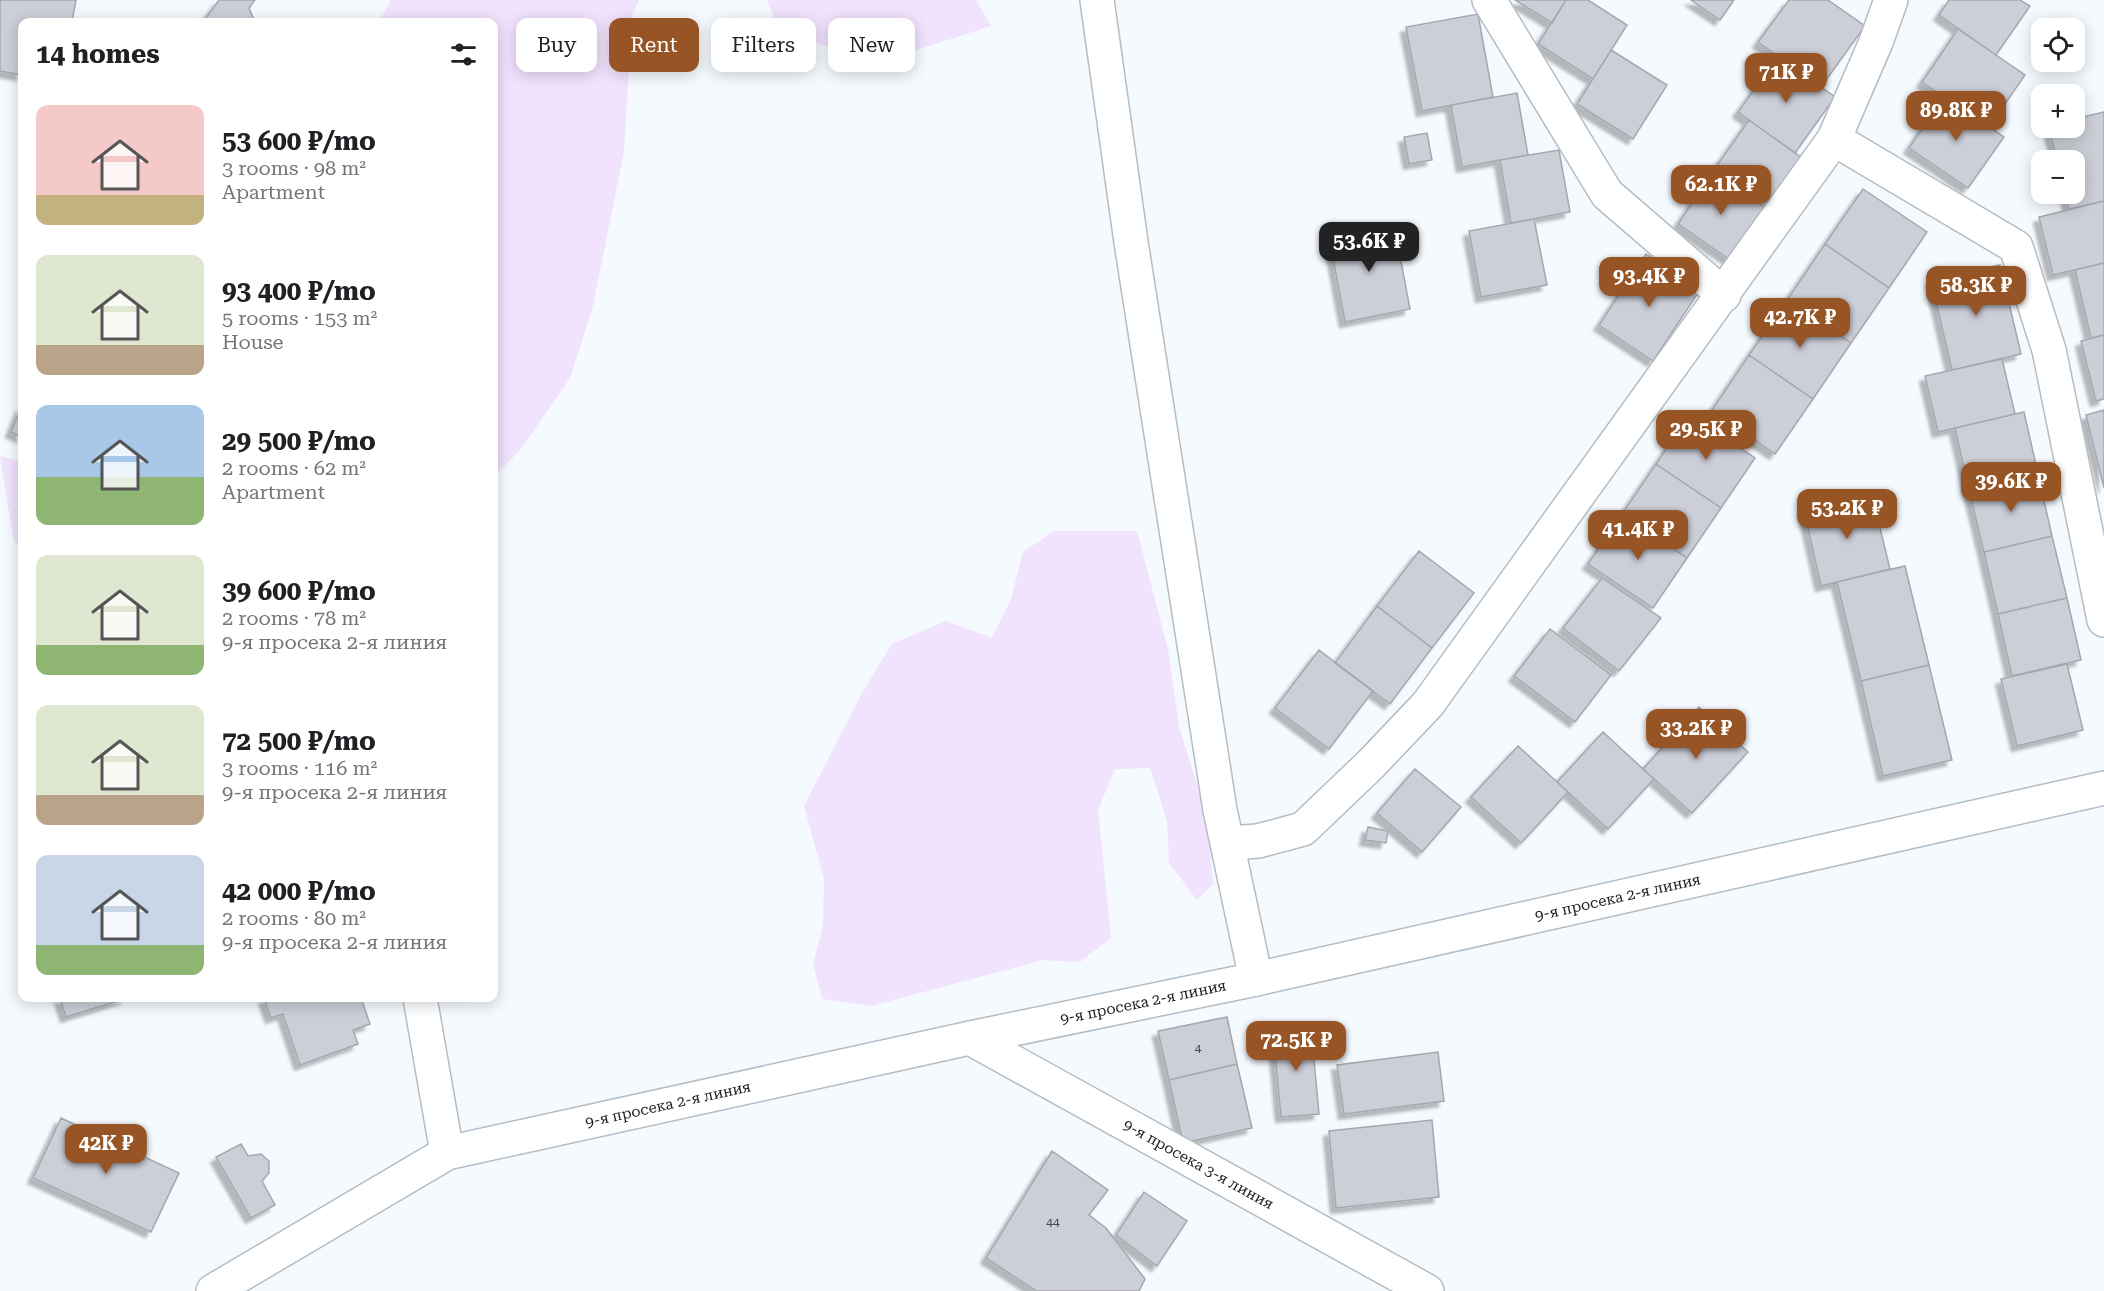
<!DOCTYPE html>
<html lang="en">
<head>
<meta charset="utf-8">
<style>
  :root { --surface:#fff; --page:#f6f6f6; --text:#202124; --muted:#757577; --accent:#975424 }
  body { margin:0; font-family:"Roboto Serif",serif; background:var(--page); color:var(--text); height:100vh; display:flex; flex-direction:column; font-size:22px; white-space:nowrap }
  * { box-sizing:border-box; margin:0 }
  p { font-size:20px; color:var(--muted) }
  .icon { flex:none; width:33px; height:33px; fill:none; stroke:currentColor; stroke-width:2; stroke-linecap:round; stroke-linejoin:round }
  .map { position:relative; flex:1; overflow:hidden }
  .sheet { position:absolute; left:18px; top:18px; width:480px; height:984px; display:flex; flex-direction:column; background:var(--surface); border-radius:12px; box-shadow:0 3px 15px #0003 }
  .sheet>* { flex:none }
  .top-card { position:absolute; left:516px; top:18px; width:570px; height:54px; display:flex; gap:12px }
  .controls { position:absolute; left:2031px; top:18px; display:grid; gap:12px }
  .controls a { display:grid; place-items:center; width:54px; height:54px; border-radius:12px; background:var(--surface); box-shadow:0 3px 15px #0003; font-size:30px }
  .price { position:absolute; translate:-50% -51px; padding:0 14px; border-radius:12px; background:var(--accent); color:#fff; font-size:20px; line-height:39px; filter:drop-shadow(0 2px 3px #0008) }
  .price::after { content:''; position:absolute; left:50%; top:36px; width:18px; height:14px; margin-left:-9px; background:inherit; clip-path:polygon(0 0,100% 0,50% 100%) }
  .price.on { background:#222; color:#fff }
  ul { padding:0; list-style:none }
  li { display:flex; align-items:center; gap:18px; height:150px; padding:0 18px }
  li span { display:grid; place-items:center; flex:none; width:168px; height:120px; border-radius:12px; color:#555 }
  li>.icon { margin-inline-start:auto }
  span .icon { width:72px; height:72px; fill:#fffc; stroke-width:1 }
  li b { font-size:26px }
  h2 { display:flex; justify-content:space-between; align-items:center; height:72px; padding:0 18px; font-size:26px }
  .chip { padding:0 21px; border-radius:12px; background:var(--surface); box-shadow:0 3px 15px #0003; font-size:21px; line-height:54px }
  .chip.on { background:var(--accent); color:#fff }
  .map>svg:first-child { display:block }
</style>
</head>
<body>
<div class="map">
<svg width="2104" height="1291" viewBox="0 0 2104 1291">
  <defs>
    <filter id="shadow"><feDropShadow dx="-5.5" dy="5.5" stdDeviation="1.5" flood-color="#0004"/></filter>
  </defs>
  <rect width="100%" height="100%" fill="#f5fafe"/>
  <!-- green -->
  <path fill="#f1e2fd" d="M 391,0 L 639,0 L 632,15 L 624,151 L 592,310 L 570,378 L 521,449 L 494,477 L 494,22 L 379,22 Z
    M 767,0 L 976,0 L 991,26 L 870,65 L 777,26 Z
    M 0,456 L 22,462 L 22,547 L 14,542 Z
    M 1054,531 L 1137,531 L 1168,649 L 1179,727 L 1207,816 L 1213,884 L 1197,900 L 1169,863 L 1167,821 L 1150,768 L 1115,769 L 1098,810 L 1111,938 L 1080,962 L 1043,960 L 871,1006 L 822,999 L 813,964 L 823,926 L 824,879 L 804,806 L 862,693 L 892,644 L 946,621 L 992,638 L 1011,599 L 1023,552 Z"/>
  <!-- building -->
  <path fill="#ccced8" stroke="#a5a7b0" stroke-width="1.5" filter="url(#shadow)" d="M 0,0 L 76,0 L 72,22 L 22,22 L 22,75 L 0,71 Z
    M 219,0 L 255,0 L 249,8 L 255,22 L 203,22 Z
    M 1515,0 L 1566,0 L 1552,23 Z
    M 1566,0 L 1588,0 L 1627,25 L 1593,79 L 1538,44 Z
    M 1691,0 L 1734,0 L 1720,20 Z
    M 1789,0 L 1828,0 L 1865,26 L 1821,87 L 1758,42 Z
    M 1949,0 L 2020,0 L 2030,6 L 1996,55 L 1939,15 Z
    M 1478,14 L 1493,97 L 1422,111 L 1406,27 Z
    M 1958,29 L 2025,75 L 1989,127 L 1922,82 Z
    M 1611,50 L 1667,85 L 1633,139 L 1577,104 Z
    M 1778,56 L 1835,97 L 1795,153 L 1738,112 Z
    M 1517,93 L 1528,155 L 1462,167 L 1451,105 Z
    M 1944,96 L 2004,137 L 1968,188 L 1909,148 Z
    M 2104,112 L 2104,201 L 2069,209 L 2065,194 L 2074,194 L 2074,160 L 2057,160 L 2049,128 L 2074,128 L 2074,119 Z
    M 1749,120 L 1801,157 L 1765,208 L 1713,171 Z
    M 1427,133 L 1432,160 L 1409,164 L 1404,137 Z
    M 1559,150 L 1570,212 L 1511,223 L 1500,160 Z
    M 1713,171 L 1765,208 L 1730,260 L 1678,224 Z
    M 1863,189 L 1927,232 L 1889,288 L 1825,244 Z
    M 2104,201 L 2104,263 L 2053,275 L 2039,217 Z
    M 1534,219 L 1547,285 L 1481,297 L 1469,231 Z
    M 1394,224 L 1410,309 L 1345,322 L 1329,236 Z
    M 1825,244 L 1889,288 L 1851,343 L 1787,300 Z
    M 1646,254 L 1700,290 L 1653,361 L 1599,325 Z
    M 2104,263 L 2104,335 L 2091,338 L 2075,270 Z
    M 2000,265 L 2021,354 L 1952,370 L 1931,280 Z
    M 1787,300 L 1851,343 L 1813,399 L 1749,355 Z
    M 2104,335 L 2104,399 L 2096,401 L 2081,341 Z
    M 1749,355 L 1813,399 L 1775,454 L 1712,410 Z
    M 2002,359 L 2015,414 L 1938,432 L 1925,376 Z
    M 22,405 L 22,437 L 11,432 Z
    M 2104,410 L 2104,488 L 2086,415 Z
    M 2024,412 L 2038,474 L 1969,490 L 1955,428 Z
    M 1690,414 L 1755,458 L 1721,508 L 1656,464 Z
    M 1656,464 L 1721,508 L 1687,558 L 1622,514 Z
    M 2038,474 L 2052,536 L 1984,552 L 1969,490 Z
    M 1872,495 L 1890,569 L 1821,586 L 1804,511 Z
    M 1622,514 L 1687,558 L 1653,608 L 1588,564 Z
    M 2052,536 L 2067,598 L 1998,614 L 1984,552 Z
    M 1419,551 L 1474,593 L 1432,648 L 1377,606 Z
    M 1905,566 L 1929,665 L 1861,681 L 1837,582 Z
    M 1602,578 L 1661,618 L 1619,671 L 1563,628 Z
    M 2067,598 L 2081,660 L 2012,676 L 1998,614 Z
    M 1377,606 L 1432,648 L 1390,704 L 1335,663 Z
    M 1550,629 L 1611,675 L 1575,722 L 1514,676 Z
    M 1319,650 L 1373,691 L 1329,749 L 1275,708 Z
    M 2067,664 L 2083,730 L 2017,746 L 2001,679 Z
    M 1929,665 L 1952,760 L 1883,776 L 1861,681 Z
    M 1699,707 L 1748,752 L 1692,813 L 1643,769 Z
    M 1603,732 L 1654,779 L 1608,829 L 1557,782 Z
    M 1518,746 L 1568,792 L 1521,843 L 1471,797 Z
    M 1415,769 L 1461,807 L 1422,852 L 1377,813 Z
    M 1368,827 L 1388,831 L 1386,843 L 1365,840 Z
    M 60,998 L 127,998 L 66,1017 Z
    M 264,998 L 361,998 L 370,1024 L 353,1030 L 358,1044 L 300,1065 L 283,1014 L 271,1018 Z
    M 1227,1017 L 1237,1064 L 1169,1080 L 1158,1031 Z
    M 1311,1027 L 1319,1114 L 1281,1117 L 1273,1031 Z
    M 1438,1052 L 1444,1101 L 1344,1114 L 1337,1065 Z
    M 1237,1064 L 1252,1128 L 1183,1143 L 1169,1080 Z
    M 61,1118 L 179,1173 L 151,1232 L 33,1178 Z
    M 1432,1120 L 1439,1197 L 1336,1208 L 1329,1131 Z
    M 241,1144 L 248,1156 L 261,1154 L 269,1161 L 269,1173 L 262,1181 L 275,1205 L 251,1218 L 216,1157 Z
    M 1052,1151 L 1108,1190 L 1089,1215 L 1106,1228 L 1145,1279 L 1139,1291 L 1036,1291 L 986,1258 Z
    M 1144,1192 L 1187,1221 L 1157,1266 L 1116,1235 Z"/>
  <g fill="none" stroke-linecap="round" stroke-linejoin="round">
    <defs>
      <g id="minor">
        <path d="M 1097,0 L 1131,242 L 1220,810 L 1256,979"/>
        <path d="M 1489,0 L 1607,194 L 1724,295"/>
        <path d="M 1834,139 L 2016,247 L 2049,350 L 2104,620"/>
        <path d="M 1229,843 L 1258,841 L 1303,829 L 1371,764 L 1428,704 L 1834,139 L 1876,42 L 1891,0"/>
        <path d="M 420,998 L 447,1153"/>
        <path id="s1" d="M 970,1038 L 1427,1291"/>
        <path id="s2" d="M 213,1291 L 447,1153 L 970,1038 L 1256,979 L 2104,788"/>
      </g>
    </defs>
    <!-- minor casing -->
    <use href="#minor" stroke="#b4bdc4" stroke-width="36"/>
    <!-- minor -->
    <use href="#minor" stroke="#fff" stroke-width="33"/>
  </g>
  <g text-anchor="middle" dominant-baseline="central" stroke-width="4.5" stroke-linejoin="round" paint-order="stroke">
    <!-- number labels -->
    <g font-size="12" fill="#46494d">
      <text x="1198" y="1048">4</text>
      <text x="1053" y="1222">44</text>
    </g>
    <!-- street labels -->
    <g font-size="15" fill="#1a1d1f" stroke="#fff">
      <text stroke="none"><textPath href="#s2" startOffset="1470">9-я просека 2-я линия</textPath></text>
      <text stroke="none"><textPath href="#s2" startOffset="984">9-я просека 2-я линия</textPath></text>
      <text stroke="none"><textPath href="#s2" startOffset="498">9-я просека 2-я линия</textPath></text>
      <text stroke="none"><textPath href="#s1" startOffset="261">9-я просека 3-я линия</textPath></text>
    </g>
  </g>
</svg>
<div class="controls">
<a><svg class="icon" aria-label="locate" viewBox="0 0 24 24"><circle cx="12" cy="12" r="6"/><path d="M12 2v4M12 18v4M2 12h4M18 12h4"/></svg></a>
<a>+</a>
<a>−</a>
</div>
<b class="price" style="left:1786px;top:104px">71K ₽</b>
<b class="price" style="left:1956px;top:142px">89.8K ₽</b>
<b class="price" style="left:1721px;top:216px">62.1K ₽</b>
<b class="price on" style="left:1369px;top:273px">53.6K ₽</b>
<b class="price" style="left:1649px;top:308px">93.4K ₽</b>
<b class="price" style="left:1976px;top:317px">58.3K ₽</b>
<b class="price" style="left:1800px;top:349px">42.7K ₽</b>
<b class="price" style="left:1706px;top:461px">29.5K ₽</b>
<b class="price" style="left:2011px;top:513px">39.6K ₽</b>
<b class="price" style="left:1847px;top:540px">53.2K ₽</b>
<b class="price" style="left:1638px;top:561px">41.4K ₽</b>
<b class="price" style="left:1696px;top:760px">33.2K ₽</b>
<b class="price" style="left:1296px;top:1072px">72.5K ₽</b>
<b class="price" style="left:106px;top:1175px">42K ₽</b>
<div class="top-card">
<a class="chip">Buy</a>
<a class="chip on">Rent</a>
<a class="chip">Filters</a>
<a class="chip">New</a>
</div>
<section class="sheet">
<h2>14 homes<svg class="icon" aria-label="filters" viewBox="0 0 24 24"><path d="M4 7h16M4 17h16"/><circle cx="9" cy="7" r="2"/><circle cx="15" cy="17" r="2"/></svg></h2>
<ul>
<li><span style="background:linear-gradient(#f6c9c9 75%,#c2b280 0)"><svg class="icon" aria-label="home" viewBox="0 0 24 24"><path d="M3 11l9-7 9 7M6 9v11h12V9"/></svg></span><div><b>53 600 ₽/mo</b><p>3 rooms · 98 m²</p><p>Apartment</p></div></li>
<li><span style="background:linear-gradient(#dfe7d0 75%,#b9a48a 0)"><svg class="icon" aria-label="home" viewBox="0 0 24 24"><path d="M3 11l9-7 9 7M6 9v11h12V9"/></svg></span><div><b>93 400 ₽/mo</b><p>5 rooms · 153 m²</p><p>House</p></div></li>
<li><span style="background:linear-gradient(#a9c7e8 60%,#8fb573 0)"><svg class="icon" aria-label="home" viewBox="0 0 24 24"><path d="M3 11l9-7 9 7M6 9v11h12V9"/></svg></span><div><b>29 500 ₽/mo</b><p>2 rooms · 62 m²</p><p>Apartment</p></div></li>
<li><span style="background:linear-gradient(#dfe7d0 75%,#8fb573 0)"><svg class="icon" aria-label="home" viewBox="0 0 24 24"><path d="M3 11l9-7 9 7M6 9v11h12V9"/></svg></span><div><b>39 600 ₽/mo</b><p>2 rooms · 78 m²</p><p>9-я просека 2-я линия</p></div></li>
<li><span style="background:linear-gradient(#dfe7d0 75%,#b9a48a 0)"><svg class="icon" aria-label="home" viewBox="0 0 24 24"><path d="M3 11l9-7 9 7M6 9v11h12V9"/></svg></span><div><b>72 500 ₽/mo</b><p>3 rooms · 116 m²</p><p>9-я просека 2-я линия</p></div></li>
<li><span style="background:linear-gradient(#c9d6e8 75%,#8fb573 0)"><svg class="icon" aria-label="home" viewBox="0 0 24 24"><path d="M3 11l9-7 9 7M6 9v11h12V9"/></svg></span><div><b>42 000 ₽/mo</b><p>2 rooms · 80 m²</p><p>9-я просека 2-я линия</p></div></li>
</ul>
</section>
</div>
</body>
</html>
